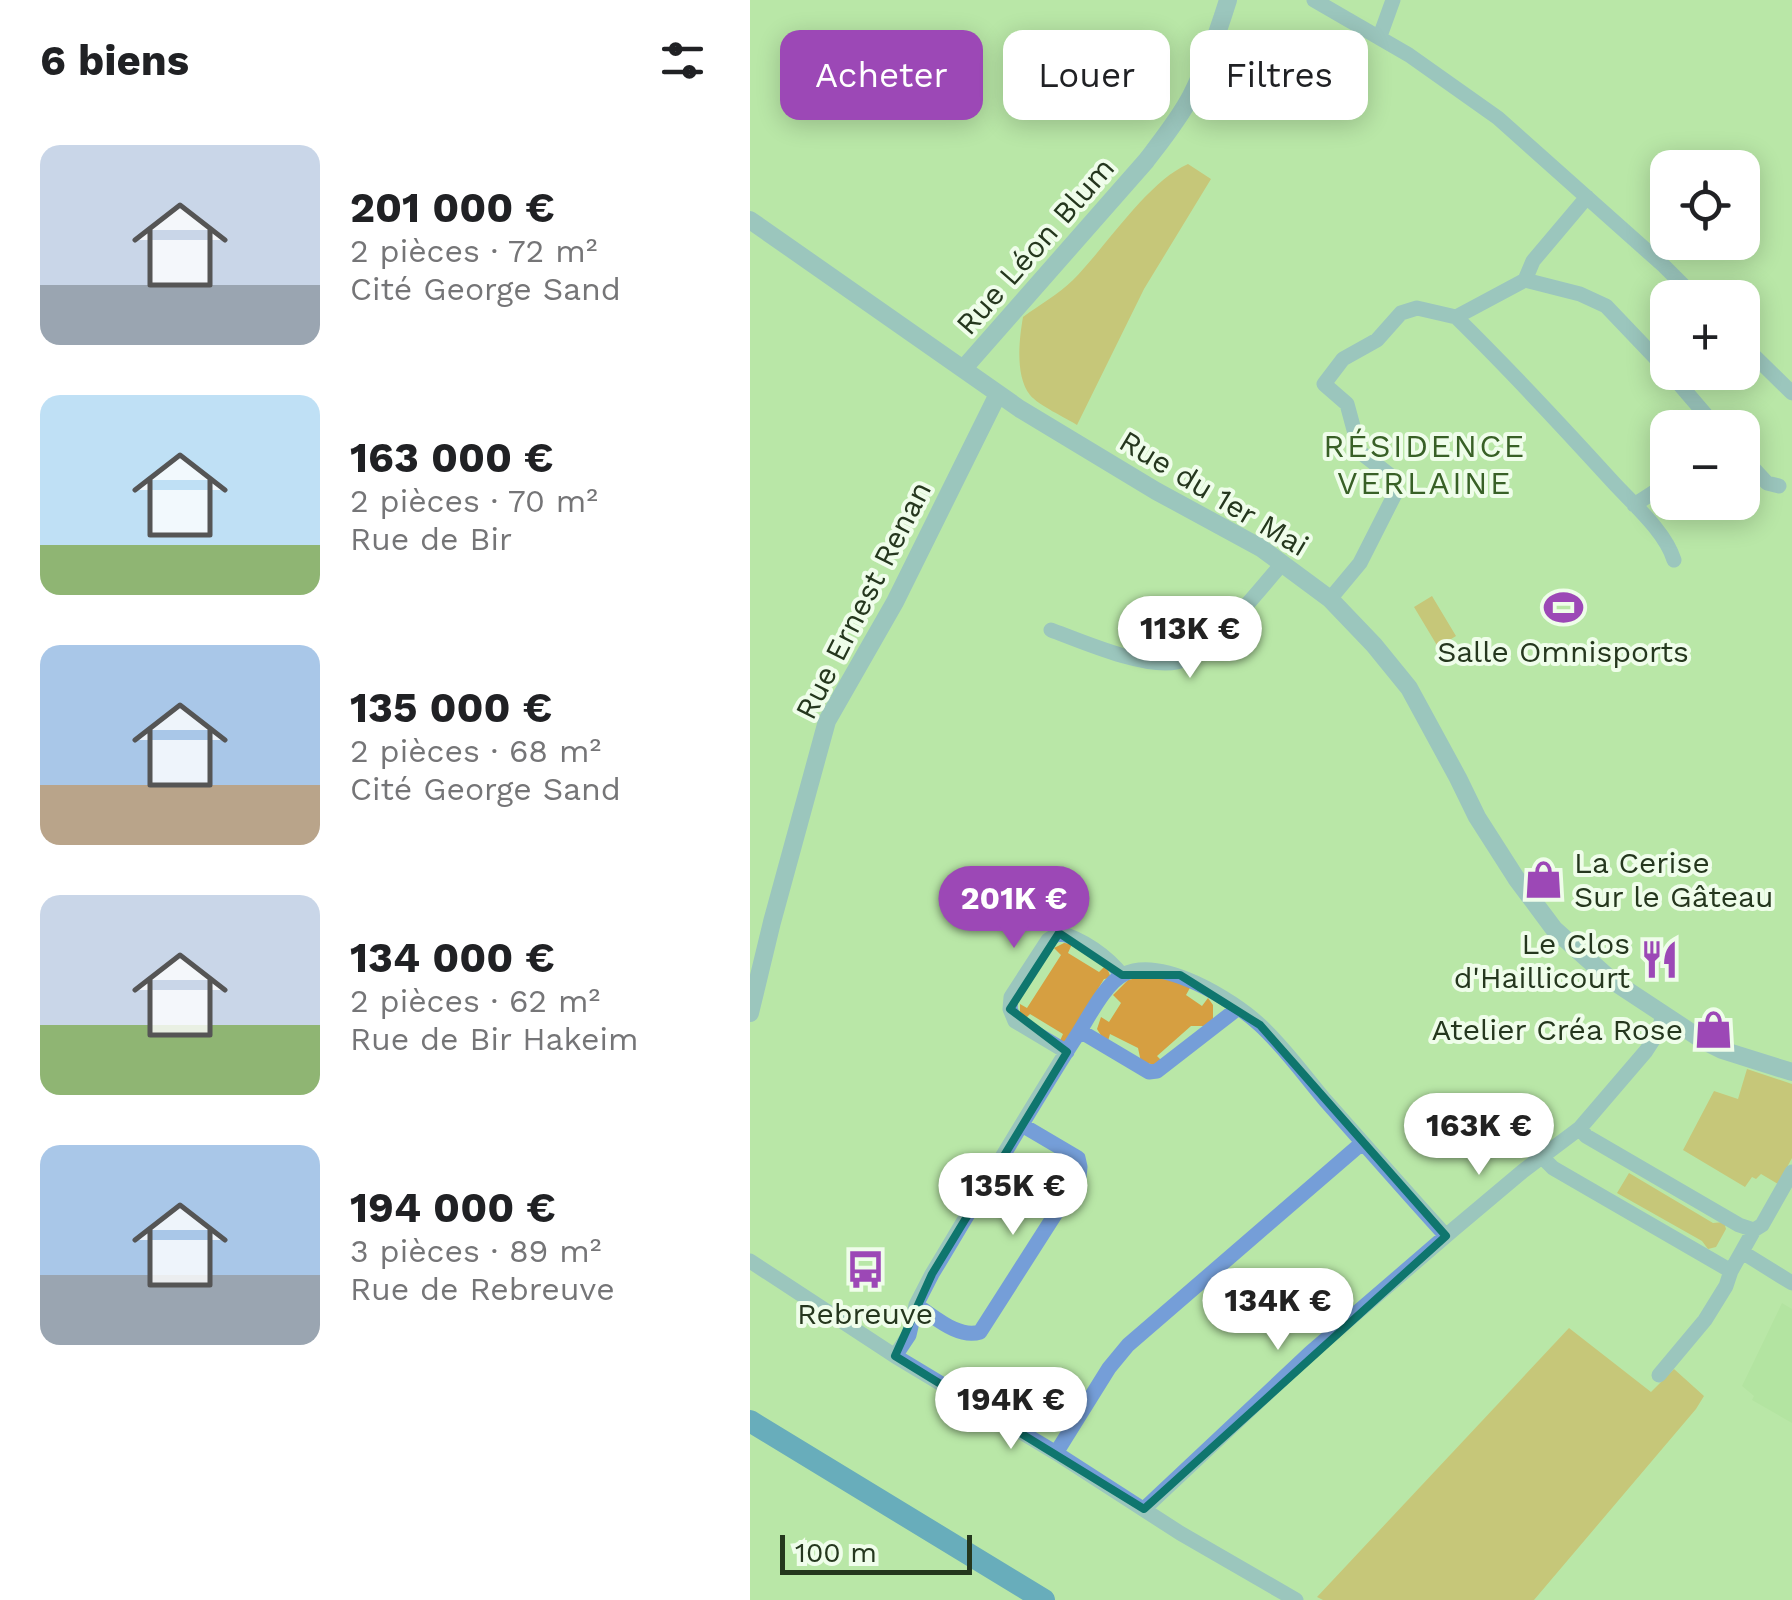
<!DOCTYPE html>
<html lang="fr">
<head>
<meta charset="utf-8">
<style>
  :root { --surface:#fff; --page:#f6f6f6; --text:#202124; --muted:#757577; --accent:#9c48b6 }
  body { margin:0; font-family:"Work Sans",sans-serif; background:var(--page); color:var(--text); height:100vh; display:flex; flex-direction:column; font-size:38px; white-space:nowrap }
  * { box-sizing:border-box; margin:0 }
  p { font-size:32px; color:var(--muted) }
  .icon { flex:none; width:55px; height:55px; fill:none; stroke:currentColor; stroke-width:2; stroke-linecap:round; stroke-linejoin:round }
  .map { position:relative; flex:1; overflow:hidden }
  .panel { display:flex; flex-direction:column; background:var(--surface); width:750px }
  .panel>* { flex:none }
  .guide { position:absolute; left:30px; top:30px; width:860px; height:90px; display:flex; gap:20px }
  .buttons { position:absolute; left:900px; top:150px; display:grid; gap:20px }
  .buttons a { display:grid; place-items:center; width:110px; height:110px; border-radius:20px; background:var(--surface); box-shadow:0 5px 25px #0003; font-size:50px }
  .scale { position:absolute; left:30px; bottom:25px; width:192px; box-sizing:border-box; padding-left:10px; border:5px solid #25371e; border-top:0; font-size:28px; line-height:35px; white-space:nowrap; color:#25371e; -webkit-text-stroke:8px #effdea; paint-order:stroke }
  .price { position:absolute; translate:-50% -85px; padding:0 22px; border-radius:35px; background:#fff; color:#222; font-size:32px; line-height:65px; filter:drop-shadow(0 2px 5px #0008) }
  .price::after { content:''; position:absolute; left:50%; top:60px; width:30px; height:22px; margin-left:-15px; background:inherit; clip-path:polygon(0 0,100% 0,50% 100%) }
  .price.current { background:var(--accent); color:#fff }
  ul { padding:0; list-style:none }
  li { display:flex; align-items:center; gap:30px; height:250px; padding:0 40px }
  li span { display:grid; place-items:center; flex:none; width:280px; height:200px; border-radius:20px; color:#555 }
  li>.icon { margin-inline-start:auto }
  span .icon { width:120px; height:120px; fill:#fffc; stroke-width:1 }
  li b { font-size:42px }
  h2 { display:flex; justify-content:space-between; align-items:center; height:120px; padding:0 40px; font-size:42px }
  .chip { padding:0 35px; border-radius:20px; background:var(--surface); box-shadow:0 5px 25px #0003; font-size:35px; line-height:90px }
  .chip.current { background:var(--accent); color:#fff }
  main { display:flex; flex:1; min-height:0 }
  .map>svg:first-child { display:block }
</style>
</head>
<body>
<main>
<section class="panel">
<h2>6 biens<svg class="icon" aria-label="filters" viewBox="0 0 24 24"><path d="M4 7h16M4 17h16"/><circle cx="9" cy="7" r="2"/><circle cx="15" cy="17" r="2"/></svg></h2>
<ul>
<li><span style="background:linear-gradient(#c9d6e8 70%,#9aa5b1 0)"><svg class="icon" aria-label="home" viewBox="0 0 24 24"><path d="M3 11l9-7 9 7M6 9v11h12V9"/></svg></span><div><b>201 000 €</b><p>2 pièces · 72 m²</p><p>Cité George Sand</p></div></li>
<li><span style="background:linear-gradient(#bfe0f5 75%,#8fb573 0)"><svg class="icon" aria-label="home" viewBox="0 0 24 24"><path d="M3 11l9-7 9 7M6 9v11h12V9"/></svg></span><div><b>163 000 €</b><p>2 pièces · 70 m²</p><p>Rue de Bir</p></div></li>
<li><span style="background:linear-gradient(#a9c7e8 70%,#b9a48a 0)"><svg class="icon" aria-label="home" viewBox="0 0 24 24"><path d="M3 11l9-7 9 7M6 9v11h12V9"/></svg></span><div><b>135 000 €</b><p>2 pièces · 68 m²</p><p>Cité George Sand</p></div></li>
<li><span style="background:linear-gradient(#c9d6e8 65%,#8fb573 0)"><svg class="icon" aria-label="home" viewBox="0 0 24 24"><path d="M3 11l9-7 9 7M6 9v11h12V9"/></svg></span><div><b>134 000 €</b><p>2 pièces · 62 m²</p><p>Rue de Bir Hakeim</p></div></li>
<li><span style="background:linear-gradient(#a9c7e8 65%,#9aa5b1 0)"><svg class="icon" aria-label="home" viewBox="0 0 24 24"><path d="M3 11l9-7 9 7M6 9v11h12V9"/></svg></span><div><b>194 000 €</b><p>3 pièces · 89 m²</p><p>Rue de Rebreuve</p></div></li>
</ul>
</section>
<div class="map">
<svg width="1042" height="1600" viewBox="0 0 1042 1600">
  <rect width="100%" height="100%" fill="#b9e7a7"/>
  <!-- built -->
  <path fill="#acdf99" d="M 1032,1303 L 1042,1309 L 1042,1423 L 1002,1400 L 1004,1396 L 992,1386 Z"/>
  <!-- green -->
  <path fill="#d69f41" d="M 438,164 L 461,179 L 394,289 L 327,425 C 316,418 288,405 280,395 C 265,376 269,340 273,317 C 289,305 309,294 323,280 C 356,247 397,182 438,164 Z
    M 682,596 L 706,636 L 688,647 L 664,607 Z
    M 314,943 L 322,944 L 318,953 L 349,972 L 356,965 L 361,978 L 354,979 L 316,1041 L 309,1043 L 313,1034 L 280,1014 L 274,1020 L 270,1014 L 270,1004 L 277,1008 L 311,955 L 304,948 Z
    M 395,976 L 413,976 L 441,986 L 436,995 L 452,1006 L 458,998 L 463,1005 L 463,1021 L 457,1026 L 441,1026 L 407,1056 L 413,1062 L 406,1065 L 391,1062 L 388,1048 L 360,1034 L 358,1041 L 352,1037 L 347,1029 L 351,1017 L 359,1022 L 371,1003 L 363,995 L 378,980 Z
    M 997,1069 L 1042,1084 L 1042,1158 L 1028,1184 L 1011,1174 L 1006,1179 L 1002,1177 L 995,1187 L 933,1150 L 964,1091 L 988,1099 Z
    M 879,1173 L 963,1223 L 974,1222 L 976,1229 L 966,1247 L 958,1249 L 952,1241 L 867,1193 Z
    M 819,1328 L 901,1392 L 924,1369 L 954,1396 L 946,1409 L 784,1600 L 573,1600 L 567,1597 Z"/>
  <g fill="none" stroke-linecap="round" stroke-linejoin="round">
    <!-- minor -->
    <path stroke="#759ed8" stroke-width="15" d="M 564,0 L 659,55 L 748,118 L 914,266 L 946,298
      M 630,36 L 643,0
      M 775,280 L 830,294 L 856,306 L 918,371
      M 706,317 C 760,370 811,425 862,481 C 882,503 915,531 924,560
      M 992,344 L 1042,393
      M 919,372 L 967,428
      M 992,456 L 1017,483 L 1029,486
      M 884,505 L 918,483
      M 580,599 L 610,563 L 646,492 L 641,476 L 610,452 L 597,404 L 574,384 L 593,359 L 627,340 L 651,313 L 667,308 L 706,317 L 775,280 L 783,261 L 837,197
      M 301,630 C 333,642 395,669 427,662 C 461,654 509,589 533,563
      M 330,1031 L 399,1072 L 407,1071 L 487,1009
      M 317,1052 L 265,1021 L 260,1009 L 261,997 L 298,940 L 309,933 C 333,939 357,956 372,975
      M 830,1128 L 836,1136 L 989,1225 L 1004,1230
      M 791,1156 L 803,1168 L 981,1271
      M 992,1252 L 1042,1283
      M 0,1261 L 145,1356 L 306,1453 L 430,1533 L 546,1600
      M 166,1305 C 184,1316 208,1339 230,1332 L 329,1177 L 330,1167 L 328,1158 L 272,1125
      M 145,1356 L 159,1335 L 166,1305 L 182,1274 C 229,1196 275,1117 324,1040 C 337,1021 354,984 374,974 C 412,956 482,999 510,1025 C 534,1047 554,1075 575,1100 C 615,1145 655,1191 696,1236
      M 909,1375 L 955,1320 L 976,1286 L 981,1271 L 1004,1230 L 1012,1225 L 1042,1172
      M 306,1453 L 359,1368 L 378,1345 L 612,1143
      M 394,1509 L 560,1353 L 704,1229 L 773,1171 L 830,1128 L 896,1051 L 907,1034 L 913,1016"/>
    <!-- tertiary -->
    <path stroke="#759ed8" stroke-width="18" d="M 0,220 L 270,409 L 406,491 L 511,548 L 580,599 L 624,645 L 659,688 L 708,778 L 727,817 L 766,878 L 804,929 L 860,979 L 954,1041 L 972,1050 L 1042,1072
      M 214,368 L 396,161 C 412,140 429,119 441,96 C 456,66 468,32 478,0
      M 0,1013 L 22,922 L 77,721 L 145,602 L 248,394"/>
    <!-- primary -->
    <path stroke="#0666d2" stroke-width="22" d="M 0,1421 L 294,1600"/>
  </g>
  <!-- marked area -->
  <path d="M0 0H1042V1600H0ZM 309,933 L 372,975 L 430,975 L 510,1025 L 696,1236 L 394,1509 L 145,1356 L 182,1274 L 317,1052 L 260,1009 Z" fill="#b9e7a7" fill-opacity=".55" fill-rule="evenodd"/>
  <path fill="none" stroke="#0f766e" stroke-width="8" stroke-linejoin="round" d="M 309,933 L 372,975 L 430,975 L 510,1025 L 696,1236 L 394,1509 L 145,1356 L 182,1274 L 317,1052 L 260,1009 Z"/>
  <!-- icons -->
  <defs>
    <symbol id="stadium-bare" viewBox="-9 -9 18 18"><path d="M0-5a6.5 5 0 1 0 0 10a6.5 5 0 1 0 0-10ZM-3.5-1.8h7v3.6h-7Z" fill="#9c48b6" stroke="#effdea" stroke-width="2.5" paint-order="stroke"/></symbol>
    <symbol id="shop-bare" viewBox="-9 -9 18 18"><path d="M-5-2.5h2.3a2.7 3.5 0 0 1 5.4 0H5L5.5 6h-11ZM-1.5-2.5h3a1.5 2.3 0 0 0-3 0Z" fill="#9c48b6" stroke="#effdea" stroke-width="2.5" paint-order="stroke"/></symbol>
    <symbol id="restaurant-bare" viewBox="-9 -9 18 18"><path d="M-5-6h1v4h1v-4h1v4h1v-4h1v5L-1.5 .5V6h-2V.5L-5-1ZM5-6V6H3V1.5H1.5Q1.5-4 5-6Z" fill="#9c48b6" stroke="#effdea" stroke-width="2.5" paint-order="stroke"/></symbol>
    <symbol id="bus-bare" viewBox="-9 -9 18 18"><path d="M-5-6H5V4H4V6H2V4H-2V6H-4V4H-5ZM-3.5-4V0h7V-4ZM-3.5 1.2v1.5H-2V1.2ZM2 1.2v1.5H3.5V1.2Z" fill="#9c48b6" stroke="#effdea" stroke-width="2.5" paint-order="stroke"/></symbol>
  </defs>
  <g fill-rule="evenodd">
    <use href="#stadium-bare" x="786" y="580" width="55" height="55"/>
    <use href="#shop-bare" x="766" y="852" width="55" height="55"/>
    <use href="#restaurant-bare" x="882" y="932" width="55" height="55"/>
    <use href="#shop-bare" x="936" y="1002" width="55" height="55"/>
    <use href="#bus-bare" x="88" y="1242" width="55" height="55"/>
  </g>
  <g text-anchor="middle" dominant-baseline="central" stroke-width="8" stroke-linejoin="round" paint-order="stroke">
    <!-- street labels -->
    <g font-size="30" fill="#25371e" stroke="#effdea">
      <text transform="translate(285 246) rotate(-49)">Rue Léon Blum</text>
      <text transform="translate(464 493) rotate(31)">Rue du 1er Mai</text>
      <text transform="translate(113 600) rotate(-63)">Rue Ernest Renan</text>
    </g>
    <!-- poi labels -->
    <g font-size="30" fill="#25371e" stroke="#effdea">
      <text x="813" y="651">Salle Omnisports</text>
      <text x="824" y="862" text-anchor="start">La Cerise<tspan x="824" dy="34">Sur le Gâteau</tspan></text>
      <text x="880" y="943" text-anchor="end">Le Clos<tspan x="880" dy="34">d'Haillicourt</tspan></text>
      <text x="933" y="1029" text-anchor="end">Atelier Créa Rose</text>
      <text x="115" y="1313">Rebreuve</text>
    </g>
    <!-- neighbourhood labels -->
    <g font-size="32" letter-spacing="2.5" fill="#386026" stroke="#effdea">
      <text x="675" y="446">RÉSIDENCE<tspan x="675" dy="37">VERLAINE</tspan></text>
    </g>
  </g>
</svg>
<div class="buttons">
<a><svg class="icon" aria-label="locate" viewBox="0 0 24 24"><circle cx="12" cy="12" r="6"/><path d="M12 2v4M12 18v4M2 12h4M18 12h4"/></svg></a>
<a>+</a>
<a>−</a>
</div>
<div class="scale">100 m</div>
<b class="price" style="left:440px;top:681px">113K €</b>
<b class="price current" style="left:264px;top:951px">201K €</b>
<b class="price" style="left:729px;top:1178px">163K €</b>
<b class="price" style="left:263px;top:1238px">135K €</b>
<b class="price" style="left:528px;top:1353px">134K €</b>
<b class="price" style="left:261px;top:1452px">194K €</b>
<div class="guide">
<a class="chip current">Acheter</a>
<a class="chip">Louer</a>
<a class="chip">Filtres</a>
</div>
</div>
</main>
</body>
</html>
